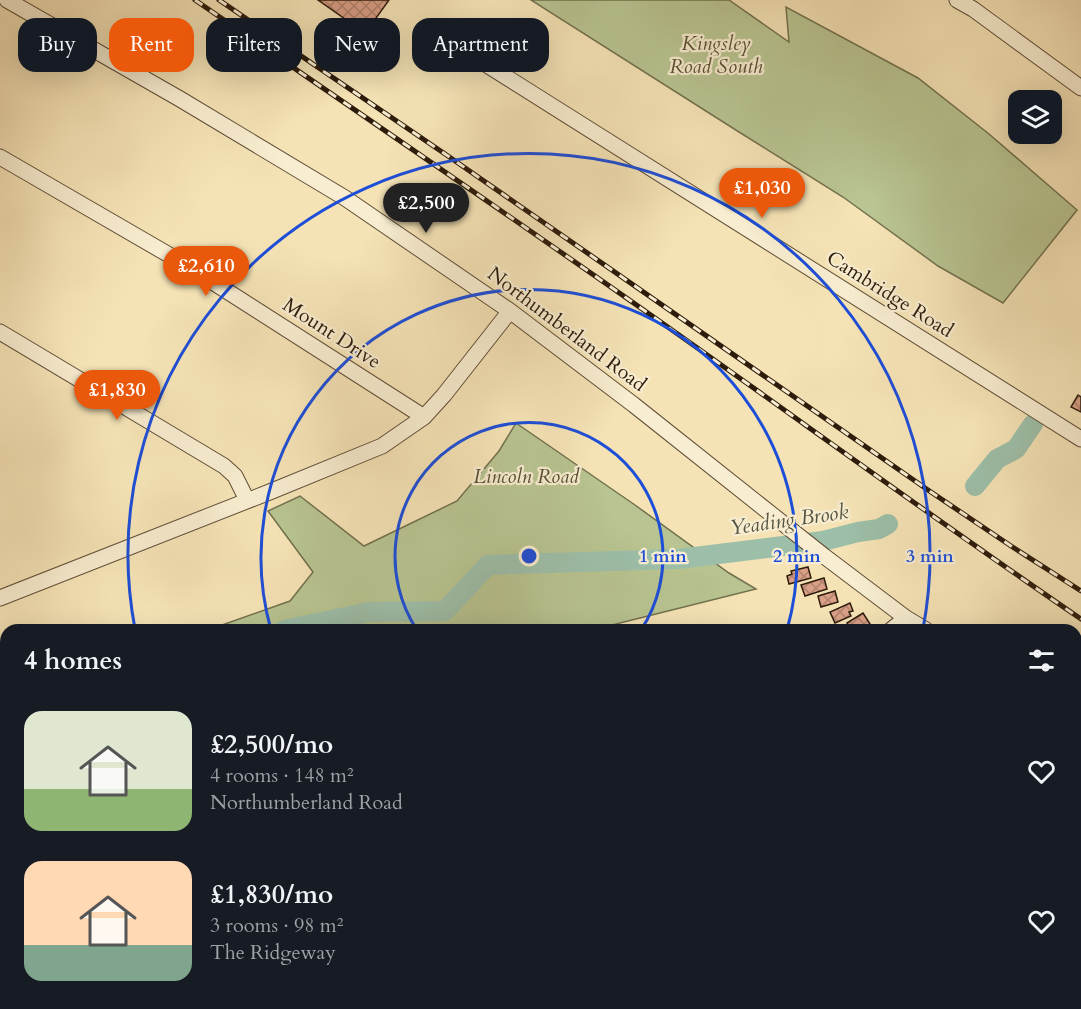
<!DOCTYPE html>
<html lang="en">
<head>
<meta charset="utf-8">
<style>
  :root { --surface:#171b24; --page:#242831; --text:#f1f3f6; --muted:#9ea1a6; --accent:#ea580c }
  body { margin:0; font-family:Cardo,serif; background:var(--page); color:var(--text); height:100vh; display:flex; flex-direction:column; font-size:22px; white-space:nowrap }
  * { box-sizing:border-box; margin:0 }
  p { font-size:20px; color:var(--muted) }
  .icon { flex:none; width:33px; height:33px; fill:none; stroke:currentColor; stroke-width:2; stroke-linecap:round; stroke-linejoin:round }
  .map { position:relative; flex:1; overflow:hidden }
  .details { position:absolute; left:0px; top:624px; width:1082px; height:386px; display:flex; flex-direction:column; background:var(--surface); border-radius:18px 18px 0 0; box-shadow:0 6px 24px #0002 }
  .details>* { flex:none }
  .banner { position:absolute; left:18px; top:18px; width:600px; height:54px; display:flex; gap:12px }
  .controls { position:absolute; left:1008px; top:90px; display:grid; gap:12px }
  .controls a { display:grid; place-items:center; width:54px; height:54px; border-radius:12px; background:var(--surface); box-shadow:0 6px 24px #0002; font-size:30px }
  .price { position:absolute; translate:-50% -51px; padding:0 14px; border-radius:21px; background:var(--accent); color:#fff; font-size:20px; line-height:39px; filter:drop-shadow(0 2px 3px #0008) }
  .price::after { content:''; position:absolute; left:50%; top:36px; width:18px; height:14px; margin-left:-9px; background:inherit; clip-path:polygon(0 0,100% 0,50% 100%) }
  .price.on { background:#222; color:#fff }
  ul { padding:0; list-style:none }
  li { display:flex; align-items:center; gap:18px; height:150px; padding:0 24px }
  li span { display:grid; place-items:center; flex:none; width:168px; height:120px; border-radius:18px; color:#555 }
  li>.icon { margin-inline-start:auto }
  span .icon { width:72px; height:72px; fill:#fffc; stroke-width:1 }
  li b { font-size:26px }
  h2 { display:flex; justify-content:space-between; align-items:center; height:72px; padding:0 24px; font-size:26px }
  .chip { padding:0 21px; border-radius:18px; background:var(--surface); box-shadow:0 6px 24px #0002; font-size:21px; line-height:54px }
  .chip.on { background:var(--accent); color:#fff }
  .map>svg:first-child { display:block }
</style>
</head>
<body>
<div class="map">
<svg width="1081" height="1009" viewBox="0 0 1081 1009">
  <defs>
    <pattern id="building-cross-hatch" width="8" height="8" patternUnits="userSpaceOnUse" patternTransform="scale(1.5)"><rect width="8" height="8" fill="#daa087"/><path d="M0 0l8 8M0 8l8-8" fill="none" stroke="#b1826d"/></pattern>
  </defs>
  <rect width="100%" height="100%" fill="#f5e3b6"/>
  <filter id="stains"><feTurbulence type="fractalNoise" baseFrequency=".00333" numOctaves="4"/><feColorMatrix values="0 0 0 0 .2 0 0 0 0 .09 0 0 0 0 .02 0 0 0 .5 -.17"/></filter>
  <radialGradient id="worn" r=".72"><stop offset=".6" stop-color="#630" stop-opacity="0"/><stop offset="1" stop-color="#630" stop-opacity=".3"/></radialGradient>
  <!-- green -->
  <path fill="#b8c491" stroke="#72704e" stroke-width="1.5" d="M 531,0 L 729,0 L 789,42 L 786,7 L 918,78 L 989,134 L 1077,210 L 1003,303 L 938,266 L 843,197 L 739,132 Z
    M 516,423 L 635,505 L 729,573 L 756,589 L 592,630 L 208,630 L 290,601 L 313,572 L 268,511 L 300,496 L 364,546 L 457,501 L 499,451 Z
    M 6,701 L 6,773 L 0,774 L 0,703 Z"/>
  <g fill="none" stroke-linecap="round" stroke-linejoin="round">
    <!-- river -->
    <path stroke="#9dbfa9" stroke-width="20" d="M 975,486 L 997,459 L 1016,449 L 1033,424
      M 284,630 L 369,612 L 445,611 L 488,565 L 678,559 L 823,541 L 858,532 L 879,529 L 888,524
      M 0,724 L 6,721"/>
  </g>
  <!-- building -->
  <path fill="url(#building-cross-hatch)" stroke="#2d1b0b" stroke-width="1.5" d="M 318,0 L 389,0 L 376,18 L 384,23 L 379,29 L 371,23 L 365,33 Z
    M 1078,395 L 1081,397 L 1081,412 L 1071,407 Z
    M 808,567 L 811,578 L 789,584 L 787,576 L 792,574 L 791,571 Z
    M 824,578 L 827,589 L 805,596 L 801,585 Z
    M 835,591 L 838,602 L 821,607 L 818,596 Z
    M 850,603 L 853,611 L 849,612 L 851,616 L 835,623 L 830,612 Z
    M 863,613 L 870,624 L 860,630 L 852,630 L 847,623 Z
    M 6,825 L 6,850 L 0,851 L 0,826 Z"/>
  <g fill="none" stroke-linecap="round" stroke-linejoin="round">
    <defs>
      <path id="minor" d="M 7,0 L 180,99 L 345,198 L 510,311 L 634,405 L 824,556 L 906,618 L 926,630
        M 957,0 L 973,9 L 1081,88
        M 433,31 L 1081,439
        M 0,157 L 183,263 L 424,417
        M 0,332 L 224,466 L 235,476 L 247,500
        M 0,598 L 272,491 L 382,446 L 424,417 L 444,395 L 510,311
        M 891,630 L 906,618
        M 1076,718 L 1081,722
        M 1076,878 L 1081,881
        M 0,880 L 6,879
        M 113,1004 L 115,1009
        M 730,1004 L 734,1009
        M 1008,1004 L 1016,1009
        M 676,1009 L 700,1004"/>
    </defs>
    <!-- minor casing -->
    <use href="#minor" stroke="#5f4d36" stroke-width="17"/>
    <!-- minor -->
    <use href="#minor" stroke="#f8edd0" stroke-width="15"/>
    <defs>
      <path id="rail" d="M 195,0 C 349,106 503,211 655,318 C 797,418 937,521 1081,619
        M 219,0 L 448,156 L 928,490 L 1011,546 L 1081,591"/>
    </defs>
    <!-- rail casing -->
    <use href="#rail" stroke="#2d1b0b" stroke-width="5"/>
    <!-- rail -->
    <use href="#rail" stroke="#f8edd0" stroke-width="3" stroke-dasharray="9" stroke-linecap="butt"/>
  </g>
  <!-- distance rings -->
  <g fill="none" stroke="#1d4ed8" stroke-width="3">
    <path d="M417 630A134 134 0 1 1 641 630"/>
    <path d="M271 630A268 268 0 1 1 787 630"/>
    <path d="M135 629A401 401 0 1 1 923 629"/>
  </g>
  <g text-anchor="middle" dominant-baseline="central" stroke-width="4.5" stroke-linejoin="round" paint-order="stroke">
    <!-- park labels -->
    <g font-size="20" font-style="italic" fill="#574e33" stroke="#f8edd0">
      <text x="716" y="43">Kingsley<tspan x="716" dy="23">Road South</tspan></text>
      <text x="526" y="476">Lincoln Road</text>
    </g>
    <!-- street labels -->
    <g font-size="20" fill="#2d1b0b" stroke="#f8edd0">
      <text transform="translate(890 294) rotate(32)">Cambridge Road</text>
      <text transform="translate(567 329) rotate(37)">Northumberland Road</text>
      <text transform="translate(332 333) rotate(33)">Mount Drive</text>
    </g>
    <!-- water labels -->
    <g font-size="21" font-style="italic" fill="#545442" stroke="#f8edd0">
      <text transform="translate(789 520) rotate(-8)">Yeading Brook</text>
    </g>
  </g>
  <circle cx="529" cy="556" r="9" fill="#1d4ed8" stroke="#f8edd0" stroke-width="3"/>
  <g font-size="18" text-anchor="middle" font-weight="bold" fill="#1d4ed8" stroke="#f8edd0" stroke-width="4.5" stroke-linejoin="round" paint-order="stroke">
    <text x="663" y="562">1 min</text>
    <text x="797" y="562">2 min</text>
    <text x="930" y="562">3 min</text>
  </g>
  <rect width="100%" height="100%" filter="url(#stains)"/>
  <rect width="100%" height="100%" fill="url(#worn)"/>
</svg>
<div class="controls">
<a><svg class="icon" aria-label="layers" viewBox="0 0 24 24"><path d="M12 4l9 5-9 5-9-5zM3 14l9 5 9-5"/></svg></a>
</div>
<b class="price" style="left:762px;top:219px">£1,030</b>
<b class="price on" style="left:426px;top:234px">£2,500</b>
<b class="price" style="left:206px;top:297px">£2,610</b>
<b class="price" style="left:117px;top:421px">£1,830</b>
<div class="banner">
<a class="chip">Buy</a>
<a class="chip on">Rent</a>
<a class="chip">Filters</a>
<a class="chip">New</a>
<a class="chip">Apartment</a>
</div>
<section class="details">
<h2>4 homes<svg class="icon" aria-label="filters" viewBox="0 0 24 24"><path d="M4 7h16M4 17h16"/><circle cx="9" cy="7" r="2"/><circle cx="15" cy="17" r="2"/></svg></h2>
<ul>
<li><span style="background:linear-gradient(#dfe7d0 65%,#8fb573 0)"><svg class="icon" aria-label="home" viewBox="0 0 24 24"><path d="M3 11l9-7 9 7M6 9v11h12V9"/></svg></span><div><b>£2,500/mo</b><p>4 rooms · 148 m²</p><p>Northumberland Road</p></div><svg class="icon" aria-label="heart" viewBox="0 0 24 24"><path d="M12 20l-8-8c-3-5 5-10 8-4 3-6 11-1 8 4z"/></svg></li>
<li><span style="background:linear-gradient(#ffd9b3 70%,#7fa58c 0)"><svg class="icon" aria-label="home" viewBox="0 0 24 24"><path d="M3 11l9-7 9 7M6 9v11h12V9"/></svg></span><div><b>£1,830/mo</b><p>3 rooms · 98 m²</p><p>The Ridgeway</p></div><svg class="icon" aria-label="heart" viewBox="0 0 24 24"><path d="M12 20l-8-8c-3-5 5-10 8-4 3-6 11-1 8 4z"/></svg></li>
</ul>
</section>
</div>
</body>
</html>
